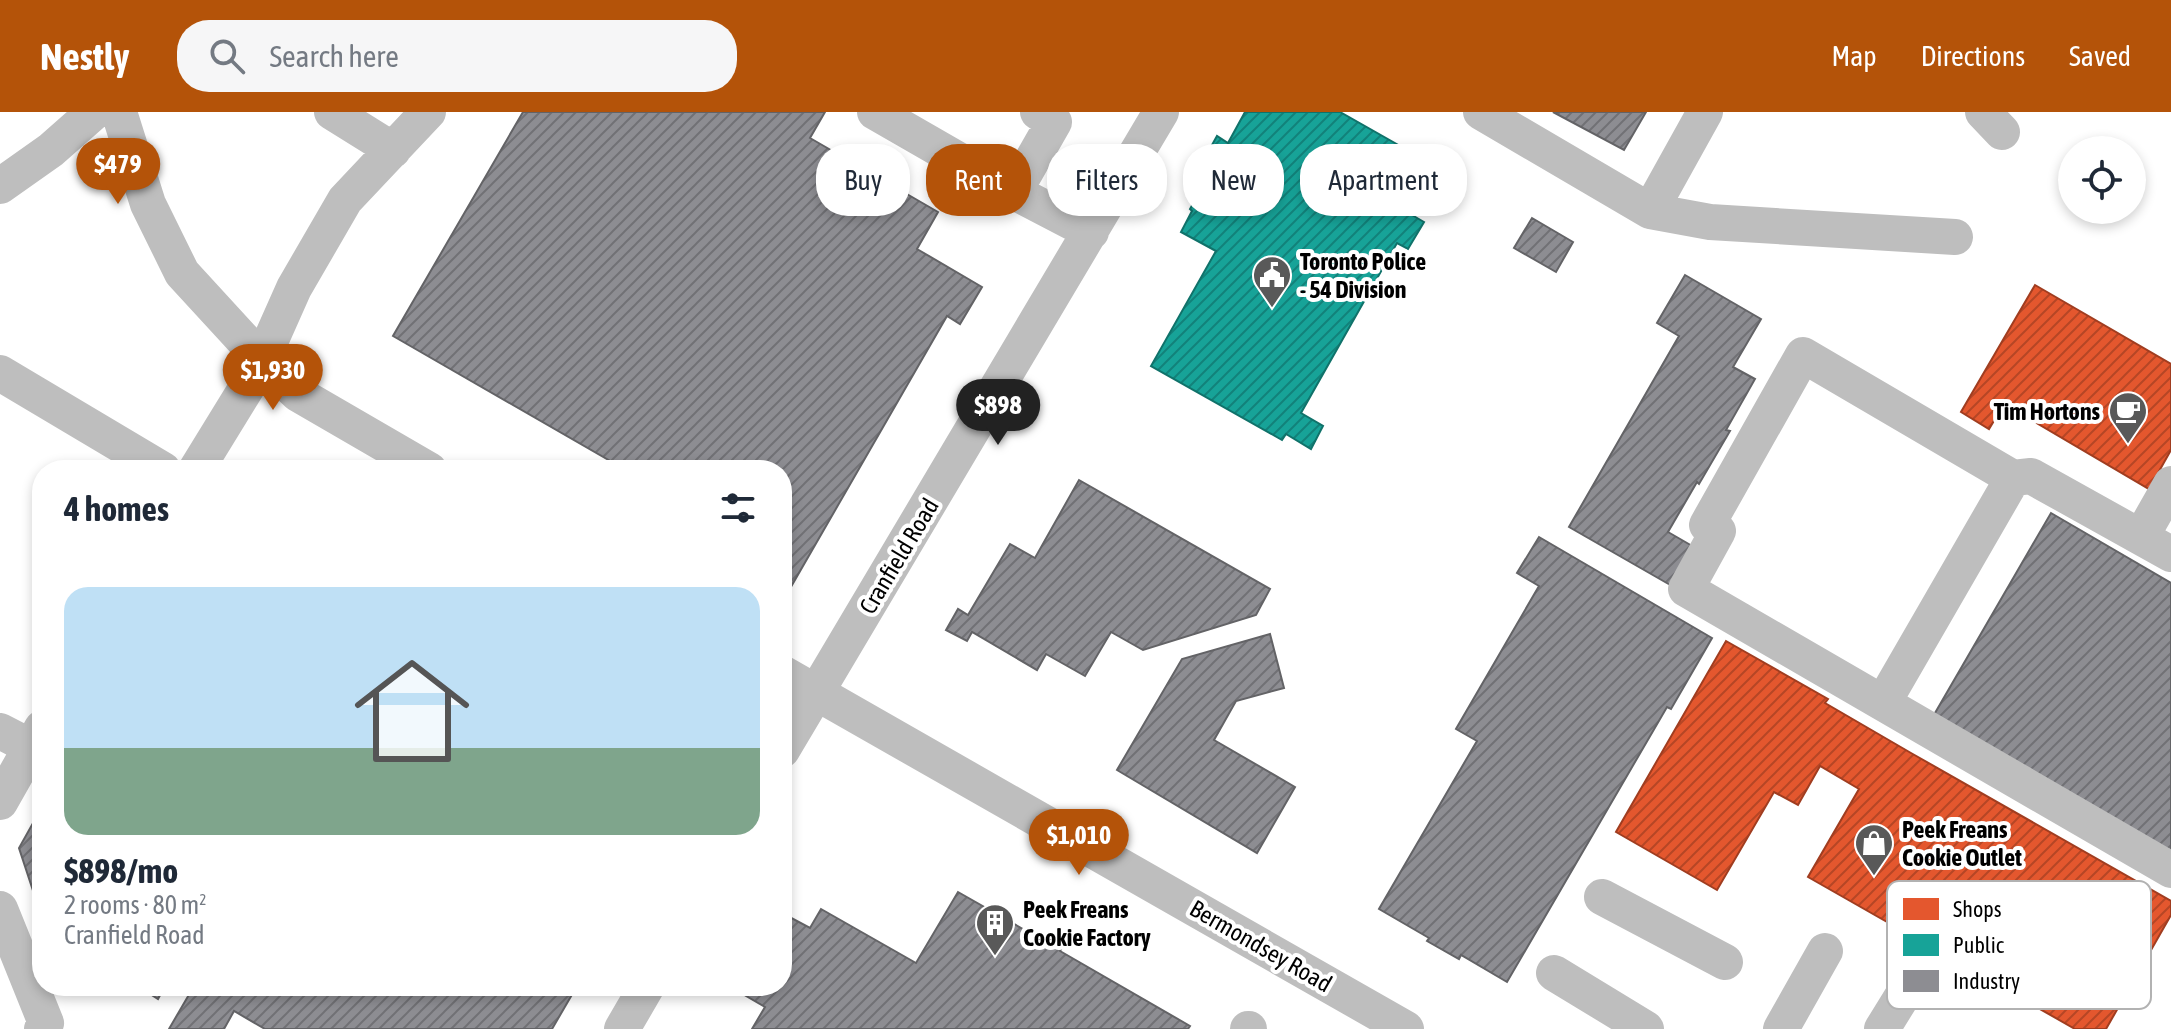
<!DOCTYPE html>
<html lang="en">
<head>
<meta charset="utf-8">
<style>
  :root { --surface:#fff; --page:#f6f6f7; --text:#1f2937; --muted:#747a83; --line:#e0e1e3; --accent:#b45309 }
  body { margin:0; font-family:"Asap Condensed",sans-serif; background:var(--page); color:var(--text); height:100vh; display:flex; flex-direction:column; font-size:30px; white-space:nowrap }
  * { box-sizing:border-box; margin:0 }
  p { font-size:26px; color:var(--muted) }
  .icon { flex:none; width:44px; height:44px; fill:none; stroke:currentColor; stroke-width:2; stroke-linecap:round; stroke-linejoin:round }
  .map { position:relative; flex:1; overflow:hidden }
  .details { position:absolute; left:32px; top:348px; width:760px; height:536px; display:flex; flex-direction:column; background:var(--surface); border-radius:32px; box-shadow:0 4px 12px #0003 }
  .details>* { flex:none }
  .guide { position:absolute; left:816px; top:32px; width:760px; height:72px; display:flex; gap:16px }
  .tools { position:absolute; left:2058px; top:24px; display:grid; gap:16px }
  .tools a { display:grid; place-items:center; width:88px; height:88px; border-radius:50%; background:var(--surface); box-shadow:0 4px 12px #0003; font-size:40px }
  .price { position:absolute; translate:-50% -68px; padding:0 18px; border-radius:28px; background:var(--accent); color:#fff; font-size:26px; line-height:52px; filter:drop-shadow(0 2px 4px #0008) }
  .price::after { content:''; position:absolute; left:50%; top:48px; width:24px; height:18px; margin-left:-12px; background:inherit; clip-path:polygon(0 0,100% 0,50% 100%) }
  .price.active { background:#222; color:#fff }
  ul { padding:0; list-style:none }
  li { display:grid; align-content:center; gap:16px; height:424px; padding:0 32px }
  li+li { border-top:2px solid var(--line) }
  li span { display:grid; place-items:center; height:248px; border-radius:24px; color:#555 }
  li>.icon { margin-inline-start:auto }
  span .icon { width:144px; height:144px; fill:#fffc; stroke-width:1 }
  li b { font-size:34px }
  h2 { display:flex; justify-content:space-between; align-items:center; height:96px; padding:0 32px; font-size:34px }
  .pill { padding:0 28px; border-radius:32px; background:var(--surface); box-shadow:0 4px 12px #0003; font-size:28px; line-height:72px }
  .pill.active { background:var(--accent); color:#fff }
  header { display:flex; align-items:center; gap:48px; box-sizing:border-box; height:112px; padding:0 40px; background:var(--accent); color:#fff }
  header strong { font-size:38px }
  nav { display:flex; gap:44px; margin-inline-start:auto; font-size:28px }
  .search { width:560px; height:72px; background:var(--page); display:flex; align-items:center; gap:20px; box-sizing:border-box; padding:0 28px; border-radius:32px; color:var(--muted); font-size:30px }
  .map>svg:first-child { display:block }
</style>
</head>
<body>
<header>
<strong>Nestly</strong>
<div class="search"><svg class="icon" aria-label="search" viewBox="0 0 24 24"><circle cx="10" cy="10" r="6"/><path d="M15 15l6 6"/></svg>Search here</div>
<nav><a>Map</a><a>Directions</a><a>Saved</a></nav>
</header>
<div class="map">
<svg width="2171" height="917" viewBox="0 0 2171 917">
  <defs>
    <pattern id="shops-hatch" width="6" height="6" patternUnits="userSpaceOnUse" patternTransform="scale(2)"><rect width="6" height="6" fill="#e4572e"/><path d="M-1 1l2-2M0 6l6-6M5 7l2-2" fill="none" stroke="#b64625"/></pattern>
    <pattern id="public-hatch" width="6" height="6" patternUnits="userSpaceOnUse" patternTransform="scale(2)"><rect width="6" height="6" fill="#17a398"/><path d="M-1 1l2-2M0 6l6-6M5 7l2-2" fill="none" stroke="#12827a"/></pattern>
    <pattern id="industry-hatch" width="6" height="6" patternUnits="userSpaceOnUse" patternTransform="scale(2)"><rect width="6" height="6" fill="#8d8d92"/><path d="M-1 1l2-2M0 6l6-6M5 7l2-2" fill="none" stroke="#717175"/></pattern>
  </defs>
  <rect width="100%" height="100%" fill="#fff"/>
  <!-- shops -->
  <path fill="url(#shops-hatch)" stroke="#a03d20" stroke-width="2" d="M 2035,173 L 2171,252 L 2171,338 L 2149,377 L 2004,292 L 1989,317 L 1961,300 Z
    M 1726,529 L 1828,587 L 1825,591 L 1911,641 L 2171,789 L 2171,803 L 2106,917 L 2075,917 L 1808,765 L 1859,677 L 1820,654 L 1798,693 L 1774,680 L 1717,778 L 1616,720 Z"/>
  <!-- public -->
  <path fill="url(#public-hatch)" stroke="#10726a" stroke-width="2" d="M 1245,0 L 1340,0 L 1439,56 L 1412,103 L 1424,110 L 1408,137 L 1397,131 L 1301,301 L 1323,314 L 1311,337 L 1286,322 L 1282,328 L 1151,254 L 1216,139 L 1181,120 L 1192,99 L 1190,97 L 1218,48 L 1207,42 L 1217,24 L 1228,31 Z"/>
  <!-- industry -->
  <path fill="url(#industry-hatch)" stroke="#636366" stroke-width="2" d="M 523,0 L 825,0 L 810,26 L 938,100 L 917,137 L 982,175 L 960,212 L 947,204 L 788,480 L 782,476 L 782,358 L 626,358 L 393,224 Z
    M 1553,0 L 1646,0 L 1624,38 Z
    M 1532,106 L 1573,130 L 1556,160 L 1514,136 Z
    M 1685,163 L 1761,207 L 1733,255 L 1755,267 L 1726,318 L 1730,319 L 1699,372 L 1697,370 L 1668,420 L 1694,435 L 1672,474 L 1569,415 L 1679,224 L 1657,211 Z
    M 1079,368 L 1270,477 L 1256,503 L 1143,538 L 1111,520 L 1085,564 L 1046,542 L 1037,558 L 972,520 L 967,529 L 946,518 L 958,497 L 968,503 L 1010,432 L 1035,446 Z
    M 2051,401 L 2171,471 L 2171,747 L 1931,608 Z
    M 1539,425 L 1712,526 L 1671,597 L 1667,595 L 1507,870 L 1461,843 L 1459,847 L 1427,829 L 1429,826 L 1379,797 L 1477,629 L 1456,617 L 1539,474 L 1517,461 Z
    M 1270,522 L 1284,576 L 1236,589 L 1214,628 L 1295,675 L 1257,741 L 1117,658 L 1182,547 Z
    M 42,695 L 42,806 L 19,736 Z
    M 958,780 L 1044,829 L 1048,821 L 1065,831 L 1060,839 L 1190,914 L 1188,917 L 752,917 L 765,895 L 734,877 L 736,874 L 782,874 L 782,801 L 810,816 L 821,797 L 916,851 Z
    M 138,874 L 165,874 L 158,887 Z
    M 194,874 L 577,874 L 552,917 L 265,917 L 234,899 L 224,917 L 169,917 Z"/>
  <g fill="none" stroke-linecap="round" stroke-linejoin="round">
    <!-- minor -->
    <path stroke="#bebebe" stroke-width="36" d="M 119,0 L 148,92 L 182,161 L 262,248 L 298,282 L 429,358
      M 332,0 L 393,38
      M 875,0 L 1014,80 L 1091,120
      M 1481,0 L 1650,99 L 1705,0
      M 1983,0 L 2002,20
      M 0,74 L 51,38 L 94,0
      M 1014,80 L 1054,10 L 1038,0
      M 1650,99 L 1710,110 L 1955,125
      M 0,261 L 163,358
      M 196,358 L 247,275 L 262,248 L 294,176 L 345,88 L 428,0
      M 2141,425 L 2171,372
      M 2171,442 L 2031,364 L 2013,366 L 1803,243 L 1707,413 L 1718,419 L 1686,477 L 2171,758
      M 782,561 L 1406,917
      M 1883,591 L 2013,366
      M 0,619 L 31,635
      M 782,638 L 1161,0
      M 0,690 L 42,616
      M 1602,785 L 1725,850
      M 0,797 L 46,911 L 42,917
      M 1554,861 L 1646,917
      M 622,917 L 647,874
      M 1248,917 L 1249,917
      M 1781,917 L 1825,839
      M 1882,917 L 1903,883"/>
  </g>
  <!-- icons -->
  <defs>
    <symbol id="civic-pin" viewBox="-11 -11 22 30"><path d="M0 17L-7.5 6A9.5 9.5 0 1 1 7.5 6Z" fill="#595959" stroke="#fff"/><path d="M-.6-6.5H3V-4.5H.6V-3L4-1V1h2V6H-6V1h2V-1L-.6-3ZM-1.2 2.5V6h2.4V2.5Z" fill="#fff"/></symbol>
    <symbol id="cafe-pin" viewBox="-11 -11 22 30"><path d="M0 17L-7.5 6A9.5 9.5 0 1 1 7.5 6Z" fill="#595959" stroke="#fff"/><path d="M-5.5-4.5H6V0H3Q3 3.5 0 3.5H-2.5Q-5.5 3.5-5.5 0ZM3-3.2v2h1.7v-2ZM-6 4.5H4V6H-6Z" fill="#fff"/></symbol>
    <symbol id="shop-pin" viewBox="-11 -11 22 30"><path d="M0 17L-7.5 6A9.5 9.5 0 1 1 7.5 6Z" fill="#595959" stroke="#fff"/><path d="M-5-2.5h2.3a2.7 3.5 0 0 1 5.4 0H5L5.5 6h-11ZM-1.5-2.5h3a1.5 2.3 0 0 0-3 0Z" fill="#fff"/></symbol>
    <symbol id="building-pin" viewBox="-11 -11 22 30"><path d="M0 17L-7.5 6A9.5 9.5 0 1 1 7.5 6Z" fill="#595959" stroke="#fff"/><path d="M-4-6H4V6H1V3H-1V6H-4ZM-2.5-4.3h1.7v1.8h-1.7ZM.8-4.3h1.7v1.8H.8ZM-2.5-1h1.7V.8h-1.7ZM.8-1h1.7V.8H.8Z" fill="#fff"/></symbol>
  </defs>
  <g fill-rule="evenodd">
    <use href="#civic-pin" x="1250" y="141" width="44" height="60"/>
    <use href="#cafe-pin" x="2106" y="277" width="44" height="60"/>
    <use href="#shop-pin" x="1852" y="709" width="44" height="60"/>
    <use href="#building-pin" x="973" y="789" width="44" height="60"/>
  </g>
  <g text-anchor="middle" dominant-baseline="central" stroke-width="8" stroke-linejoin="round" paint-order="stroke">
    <!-- poi labels -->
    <g font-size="24" font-weight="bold" fill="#000" stroke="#fff" text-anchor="start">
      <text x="1300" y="149">Toronto Police<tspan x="1300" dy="28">- 54 Division</tspan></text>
      <text x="2100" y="299" text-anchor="end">Tim Hortons</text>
      <text x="1902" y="717">Peek Freans<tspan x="1902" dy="28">Cookie Outlet</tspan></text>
      <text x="1023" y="797">Peek Freans<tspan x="1023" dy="28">Cookie Factory</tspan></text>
    </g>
    <!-- street labels -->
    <g font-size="24" fill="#000" stroke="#fff">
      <text transform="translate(899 444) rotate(-59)">Cranfield Road</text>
      <text transform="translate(1261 834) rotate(30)">Bermondsey Road</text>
    </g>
  </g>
  <!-- legend -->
  <rect x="1887" y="769" width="264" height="128" rx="12" fill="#fff" stroke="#b2b2b2" stroke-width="2"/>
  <rect x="1903" y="786" width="36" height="22" fill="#e4572e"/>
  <rect x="1903" y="822" width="36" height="22" fill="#17a398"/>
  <rect x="1903" y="858" width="36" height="22" fill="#8d8d92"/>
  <g font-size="22" fill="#000">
    <text x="1953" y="805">Shops</text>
    <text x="1953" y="841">Public</text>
    <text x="1953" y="877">Industry</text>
  </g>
</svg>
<div class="tools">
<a><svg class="icon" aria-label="locate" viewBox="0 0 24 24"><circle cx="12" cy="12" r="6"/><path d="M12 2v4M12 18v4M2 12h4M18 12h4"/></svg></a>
</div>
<b class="price" style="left:118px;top:94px">$479</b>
<b class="price" style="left:273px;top:300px">$1,930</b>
<b class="price active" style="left:998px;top:335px">$898</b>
<b class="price" style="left:1079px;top:765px">$1,010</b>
<div class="guide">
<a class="pill">Buy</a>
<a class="pill active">Rent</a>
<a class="pill">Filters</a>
<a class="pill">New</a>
<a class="pill">Apartment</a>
</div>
<section class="details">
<h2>4 homes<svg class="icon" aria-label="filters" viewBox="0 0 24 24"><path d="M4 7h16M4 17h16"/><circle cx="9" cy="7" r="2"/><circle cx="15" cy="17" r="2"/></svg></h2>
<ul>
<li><span style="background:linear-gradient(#bfe0f5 65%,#7fa58c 0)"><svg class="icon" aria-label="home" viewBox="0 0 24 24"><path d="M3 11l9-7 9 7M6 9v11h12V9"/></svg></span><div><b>$898/mo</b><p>2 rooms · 80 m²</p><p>Cranfield Road</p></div></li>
</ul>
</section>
</div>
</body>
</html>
